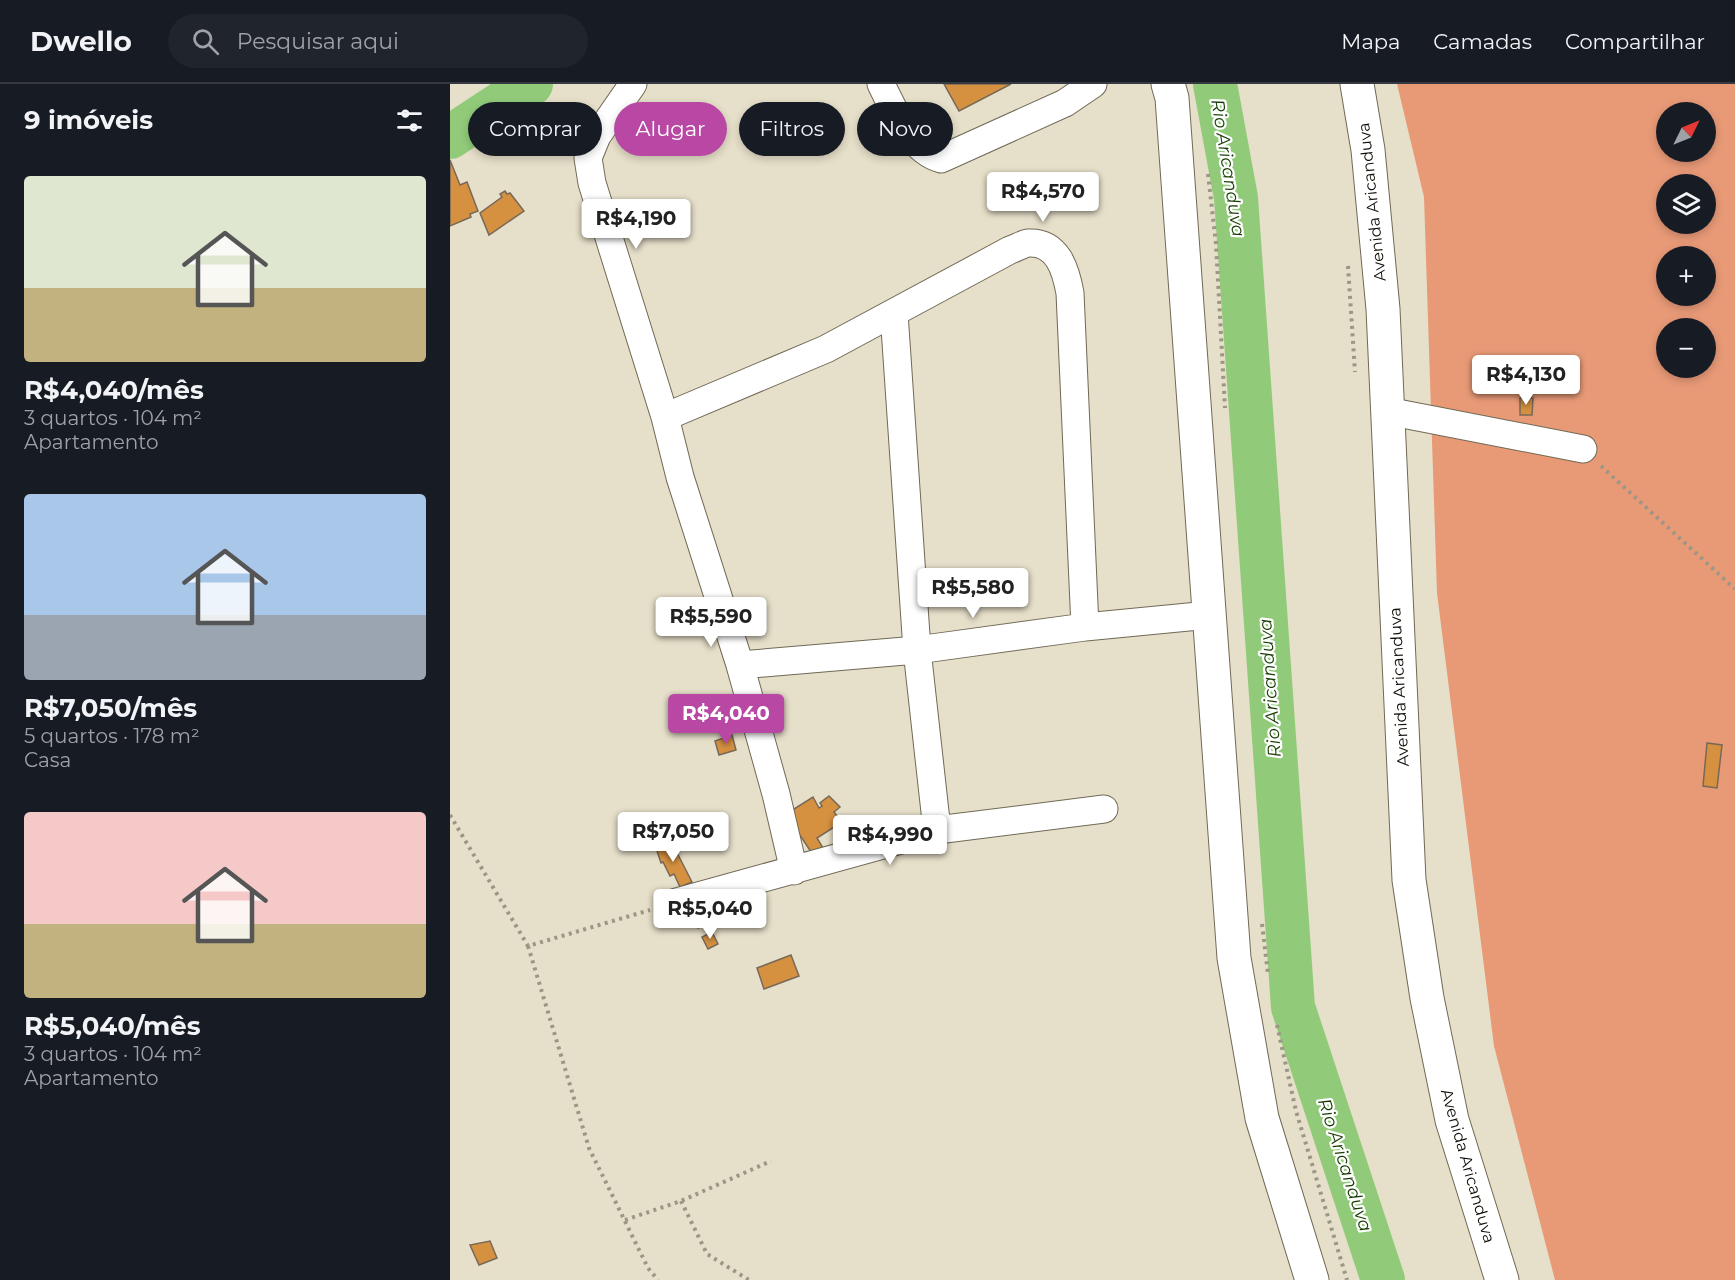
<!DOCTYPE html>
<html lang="pt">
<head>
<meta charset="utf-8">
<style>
  :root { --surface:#171b24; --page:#20242c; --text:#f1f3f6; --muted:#9ea1a6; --line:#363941; --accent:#b848a4 }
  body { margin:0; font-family:Montserrat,sans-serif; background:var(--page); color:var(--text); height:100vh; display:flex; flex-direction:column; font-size:22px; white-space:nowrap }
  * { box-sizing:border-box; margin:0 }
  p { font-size:20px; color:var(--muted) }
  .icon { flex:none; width:33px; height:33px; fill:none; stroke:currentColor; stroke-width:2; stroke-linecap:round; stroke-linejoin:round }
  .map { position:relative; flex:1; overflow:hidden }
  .details { display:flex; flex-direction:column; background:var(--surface); width:450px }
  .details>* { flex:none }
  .hud { position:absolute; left:18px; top:18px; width:570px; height:54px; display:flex; gap:12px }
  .needle { width:39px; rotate:47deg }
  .fabs { position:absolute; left:1206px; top:18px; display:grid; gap:12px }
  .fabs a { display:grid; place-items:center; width:60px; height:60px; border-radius:50%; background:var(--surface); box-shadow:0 3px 9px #0003; font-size:30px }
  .price { position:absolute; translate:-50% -51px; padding:0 14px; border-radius:6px; background:#fff; color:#222; font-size:20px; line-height:39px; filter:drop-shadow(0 2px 3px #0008) }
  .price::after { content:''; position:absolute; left:50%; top:36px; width:18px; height:14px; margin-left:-9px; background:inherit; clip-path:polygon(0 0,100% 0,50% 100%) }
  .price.on { background:var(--accent); color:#fff }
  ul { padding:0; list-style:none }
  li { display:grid; align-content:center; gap:12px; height:318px; padding:0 24px }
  li span { display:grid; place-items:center; height:186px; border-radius:6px; color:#555 }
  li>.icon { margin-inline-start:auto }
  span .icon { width:108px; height:108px; fill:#fffc; stroke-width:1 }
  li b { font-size:26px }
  h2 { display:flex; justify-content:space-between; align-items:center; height:72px; padding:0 24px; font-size:26px }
  .chip { padding:0 21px; border-radius:27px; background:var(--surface); box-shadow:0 3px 9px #0003; font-size:21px; line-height:54px }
  .chip.on { background:var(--accent); color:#fff }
  header { display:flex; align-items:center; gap:36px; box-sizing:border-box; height:84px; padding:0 30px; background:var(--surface); border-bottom:2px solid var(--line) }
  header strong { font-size:28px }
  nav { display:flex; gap:33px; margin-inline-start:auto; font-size:21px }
  .search { width:420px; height:54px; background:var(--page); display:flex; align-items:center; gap:15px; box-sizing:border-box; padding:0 21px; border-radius:33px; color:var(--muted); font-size:22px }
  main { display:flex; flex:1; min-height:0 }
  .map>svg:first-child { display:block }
</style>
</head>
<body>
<header>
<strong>Dwello</strong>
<div class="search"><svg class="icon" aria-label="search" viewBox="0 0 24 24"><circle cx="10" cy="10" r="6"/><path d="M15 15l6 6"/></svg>Pesquisar aqui</div>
<nav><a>Mapa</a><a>Camadas</a><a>Compartilhar</a></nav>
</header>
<main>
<section class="details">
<h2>9 imóveis<svg class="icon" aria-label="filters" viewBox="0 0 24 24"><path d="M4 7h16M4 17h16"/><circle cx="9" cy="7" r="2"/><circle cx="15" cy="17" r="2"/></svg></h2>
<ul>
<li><span style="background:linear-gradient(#dfe7d0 60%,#c2b280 0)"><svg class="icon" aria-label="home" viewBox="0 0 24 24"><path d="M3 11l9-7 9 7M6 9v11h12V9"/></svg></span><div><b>R$4,040/mês</b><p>3 quartos · 104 m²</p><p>Apartamento</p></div></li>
<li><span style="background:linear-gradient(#a9c7e8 65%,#9aa5b1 0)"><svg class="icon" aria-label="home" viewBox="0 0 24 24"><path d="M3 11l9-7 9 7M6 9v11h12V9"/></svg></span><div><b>R$7,050/mês</b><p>5 quartos · 178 m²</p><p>Casa</p></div></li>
<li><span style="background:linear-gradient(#f6c9c9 60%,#c2b280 0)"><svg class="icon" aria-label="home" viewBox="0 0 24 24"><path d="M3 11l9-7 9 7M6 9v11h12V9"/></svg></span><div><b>R$5,040/mês</b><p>3 quartos · 104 m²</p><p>Apartamento</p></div></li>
</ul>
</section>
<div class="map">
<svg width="1285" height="1196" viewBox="0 0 1285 1196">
  <rect width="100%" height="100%" fill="#e6dfc9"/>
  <!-- green -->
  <path fill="#e89a77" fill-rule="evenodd" d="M 947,0 L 1285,0 L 1285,1196 L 1105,1196 L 1044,962 L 987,509 L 974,113 ZM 1216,28 L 1256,28 L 1256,68 L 1216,68 ZM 1216,100 L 1256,100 L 1256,140 L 1216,140 ZM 1216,172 L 1256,172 L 1256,212 L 1216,212 ZM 1216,244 L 1256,244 L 1256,284 L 1216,284 Z"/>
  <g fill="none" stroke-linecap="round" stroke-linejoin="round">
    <!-- river -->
    <path stroke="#91cb7a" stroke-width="44" d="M 765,0 L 786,114 L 843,923 L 933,1196
      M 0,53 L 81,0"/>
  </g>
  <!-- building -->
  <path fill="#d59140" stroke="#776858" stroke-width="1.5" d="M 494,0 L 561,0 L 509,27 Z
    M 0,76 L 10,101 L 17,98 L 28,127 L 20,130 L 21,133 L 0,142 Z
    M 55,107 L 57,110 L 60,109 L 74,127 L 39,151 L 30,129 L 52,113 L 50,110 Z
    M 1070,314 L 1083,314 L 1082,331 L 1070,331 Z
    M 282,651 L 286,666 L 269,671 L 265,657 Z
    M 1257,659 L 1272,661 L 1267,704 L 1253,702 Z
    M 379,712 L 390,723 L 384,728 L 392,738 L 367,754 L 373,764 L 363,771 L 336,730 L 363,713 L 369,724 L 372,722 L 370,719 Z
    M 221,757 L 242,798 L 230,803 L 224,790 L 220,792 L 213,778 L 211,779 L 206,764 Z
    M 249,819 L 257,840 L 248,844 L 245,836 L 242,838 L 236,823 Z
    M 262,848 L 268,860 L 258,865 L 252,853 Z
    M 341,871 L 349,892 L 314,905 L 307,884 Z
    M 40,1157 L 47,1174 L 29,1181 L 20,1161 Z"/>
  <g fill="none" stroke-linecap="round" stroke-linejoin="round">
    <defs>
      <path id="minor" d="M 183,0 L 147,52 L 138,74 L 142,99 L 215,333 L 230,393 L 290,581 L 326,710 L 344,787
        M 431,0 C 444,26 461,67 491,75 L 615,19 L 643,0
        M 444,229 L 467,566 L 487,746
        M 937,327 L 1133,365
        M 215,333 L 376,265 L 560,166 C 566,164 573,160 578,159 C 608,157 616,187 620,209 L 635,543
        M 290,581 L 467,566 L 635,543 L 759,531
        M 223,819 L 487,746 L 654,725"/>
      <path id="highway" d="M 718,0 L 722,14 L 784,874 L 812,1034 L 862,1196
        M 907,0 L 918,66 L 933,225 L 959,796 L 977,914 L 1002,1036 L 1052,1196"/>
    </defs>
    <!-- minor casing -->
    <use href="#minor" stroke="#706956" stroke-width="29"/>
    <!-- highway casing -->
    <use href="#highway" stroke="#706956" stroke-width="35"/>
    <!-- path -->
    <path stroke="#9c9686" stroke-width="4" stroke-dasharray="3 4.5" stroke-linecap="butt" d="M 758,90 L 766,160 L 775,324
      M 898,182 L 905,288
      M 1151,382 L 1285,505
      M 0,731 L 78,862 L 200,826
      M 812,840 L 818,890
      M 78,862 L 139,1064 L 198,1184 L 208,1196
      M 827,941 L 846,1027 L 897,1196
      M 231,1117 L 257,1170 L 299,1196
      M 175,1136 L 231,1117 L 321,1077"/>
    <!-- minor -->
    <use href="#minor" stroke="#fff" stroke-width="27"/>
    <!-- highway -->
    <use href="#highway" stroke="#fff" stroke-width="33"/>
  </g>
  <g text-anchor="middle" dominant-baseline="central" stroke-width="4.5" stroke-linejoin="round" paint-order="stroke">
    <!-- street labels -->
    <g font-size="16" fill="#0f0d06" stroke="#fff">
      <text transform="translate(922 118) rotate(-96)">Avenida Aricanduva</text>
      <text transform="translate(949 603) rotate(-93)">Avenida Aricanduva</text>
      <text transform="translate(1018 1082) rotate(74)">Avenida Aricanduva</text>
    </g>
    <!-- water labels -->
    <g font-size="18" font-style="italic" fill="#173c03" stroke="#fff">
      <text transform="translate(778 84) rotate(81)">Rio Aricanduva</text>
      <text transform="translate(820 604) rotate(-94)">Rio Aricanduva</text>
      <text transform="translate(895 1081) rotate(72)">Rio Aricanduva</text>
    </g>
  </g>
</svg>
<div class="fabs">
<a><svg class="needle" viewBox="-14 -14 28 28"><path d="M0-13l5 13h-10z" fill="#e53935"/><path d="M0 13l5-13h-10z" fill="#9ea1a6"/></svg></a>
<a><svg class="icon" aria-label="layers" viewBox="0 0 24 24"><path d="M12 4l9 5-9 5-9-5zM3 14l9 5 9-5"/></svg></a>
<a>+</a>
<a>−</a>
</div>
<b class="price" style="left:593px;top:139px">R$4,570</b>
<b class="price" style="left:186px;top:166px">R$4,190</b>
<b class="price" style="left:1076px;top:322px">R$4,130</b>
<b class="price" style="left:523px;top:535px">R$5,580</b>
<b class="price" style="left:261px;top:564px">R$5,590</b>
<b class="price on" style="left:276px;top:661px">R$4,040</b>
<b class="price" style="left:223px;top:779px">R$7,050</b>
<b class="price" style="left:440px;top:782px">R$4,990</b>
<b class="price" style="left:260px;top:856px">R$5,040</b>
<div class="hud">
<a class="chip">Comprar</a>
<a class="chip on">Alugar</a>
<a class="chip">Filtros</a>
<a class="chip">Novo</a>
</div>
</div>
</main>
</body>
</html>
